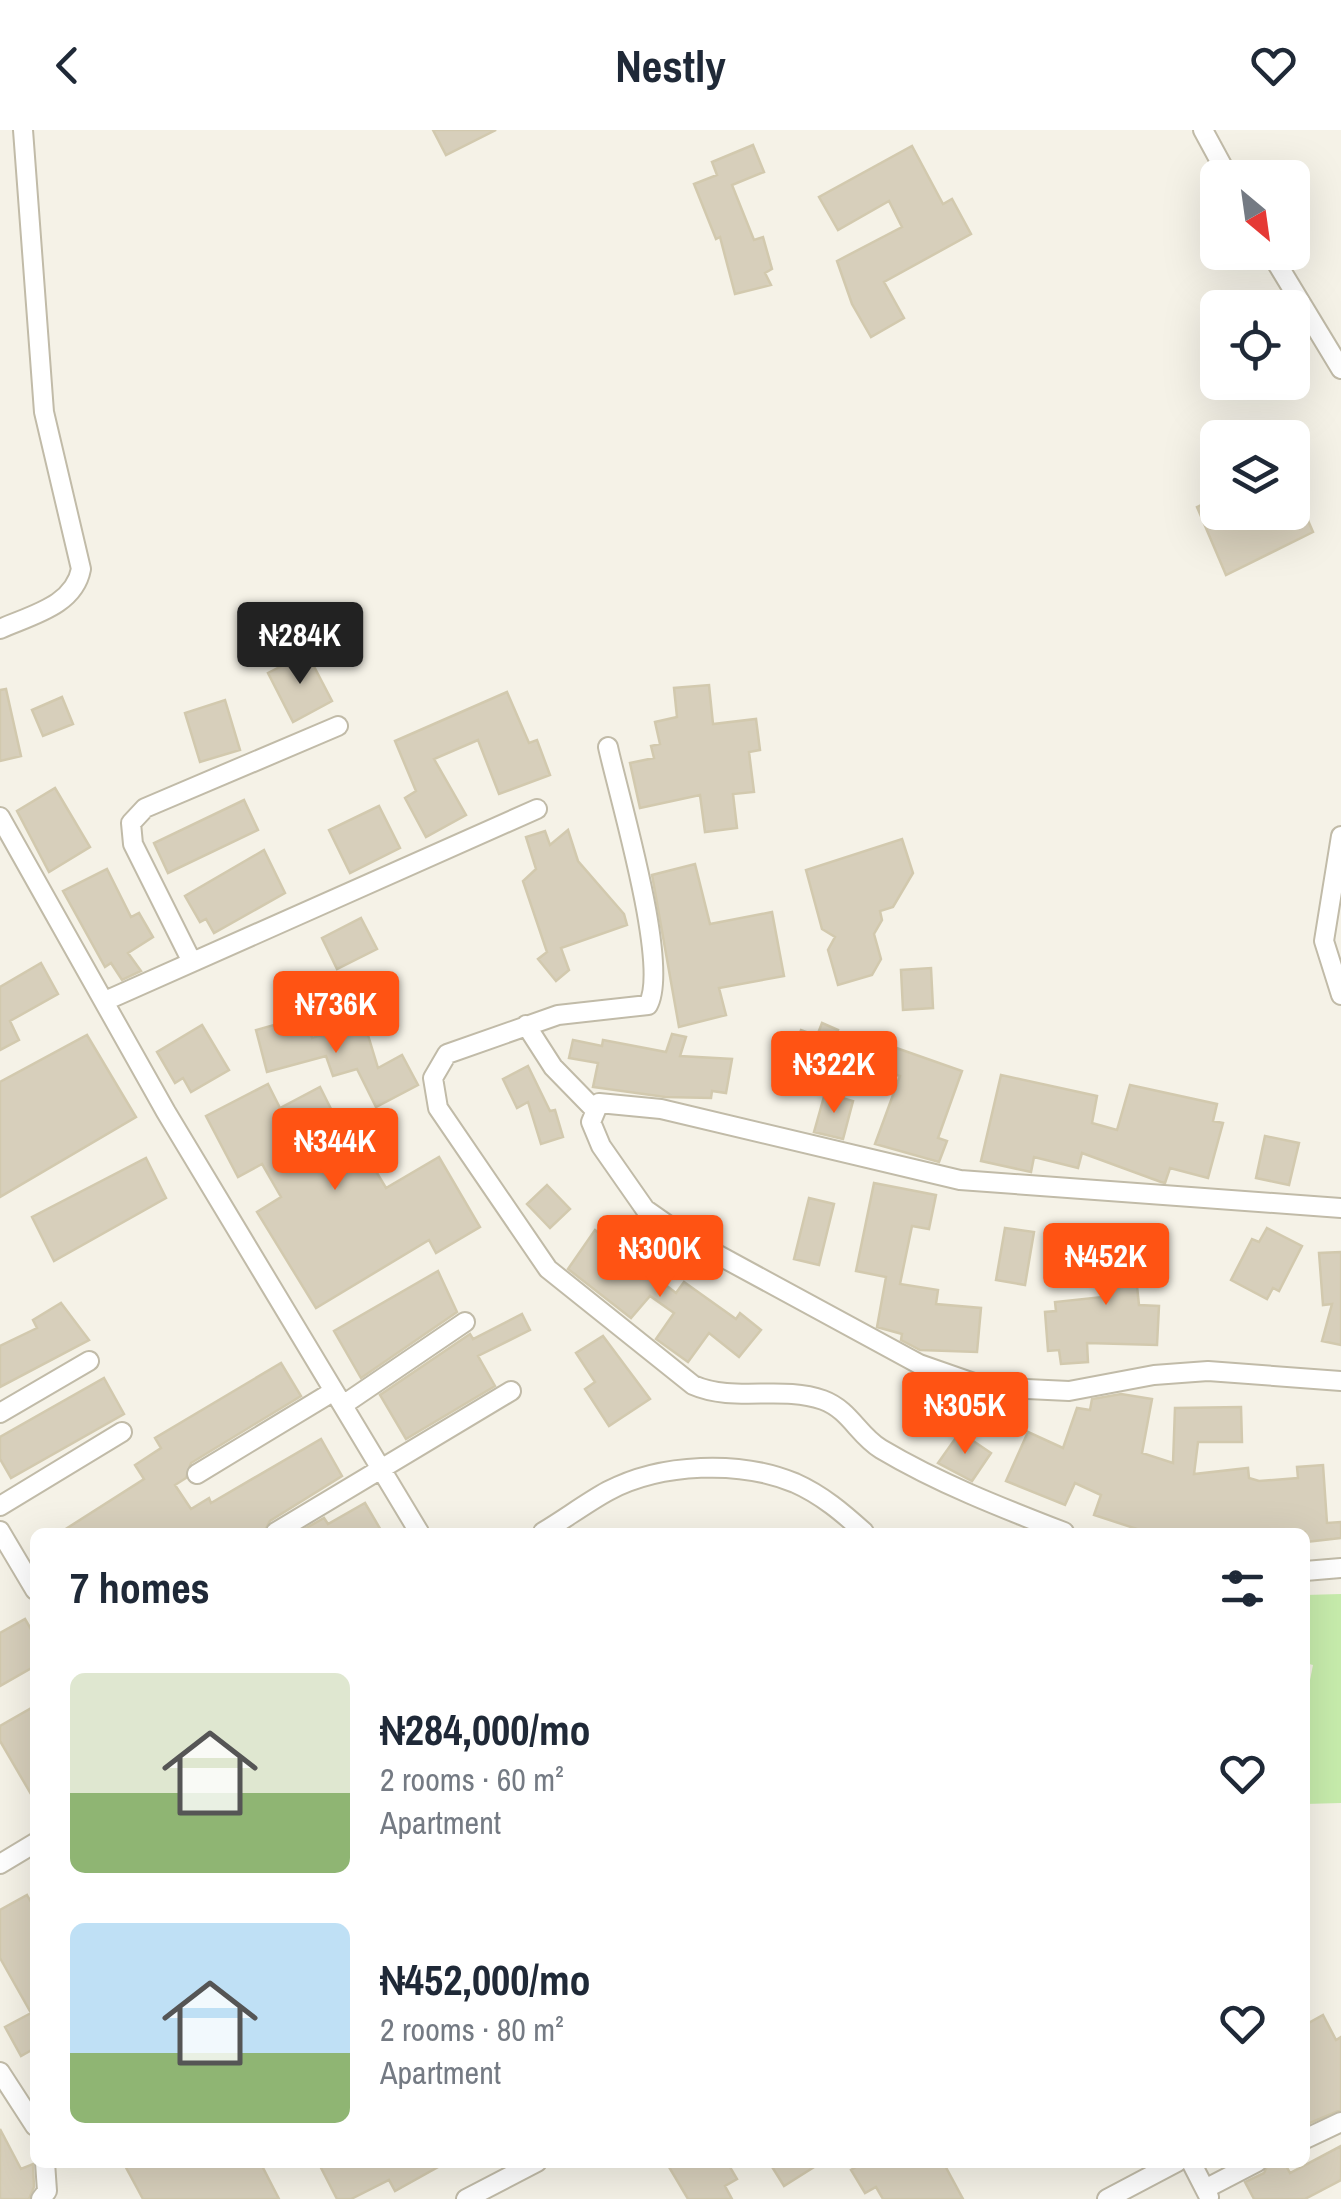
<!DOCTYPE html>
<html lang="en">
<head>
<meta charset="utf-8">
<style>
  :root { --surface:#fff; --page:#f6f6f7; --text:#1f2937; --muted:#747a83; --accent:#ff5313 }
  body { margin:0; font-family:"Archivo Narrow",sans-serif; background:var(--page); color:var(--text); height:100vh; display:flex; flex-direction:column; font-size:38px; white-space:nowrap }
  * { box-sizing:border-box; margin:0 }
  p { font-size:32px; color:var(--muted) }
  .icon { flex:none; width:55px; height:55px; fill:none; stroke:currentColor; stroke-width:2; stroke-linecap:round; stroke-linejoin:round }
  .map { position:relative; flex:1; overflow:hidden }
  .panel { position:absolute; left:30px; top:1398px; width:1280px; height:640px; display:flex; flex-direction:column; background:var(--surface); border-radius:15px; box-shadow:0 10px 40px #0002 }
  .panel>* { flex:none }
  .needle { width:65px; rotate:151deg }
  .buttons { position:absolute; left:1200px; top:30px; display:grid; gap:20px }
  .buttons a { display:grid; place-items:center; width:110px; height:110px; border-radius:15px; background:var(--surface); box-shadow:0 10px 40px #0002; font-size:50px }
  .price { position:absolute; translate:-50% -85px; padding:0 22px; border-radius:10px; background:var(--accent); color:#fff; font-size:32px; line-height:65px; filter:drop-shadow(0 2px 5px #0008) }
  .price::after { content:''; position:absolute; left:50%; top:60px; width:30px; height:22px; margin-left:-15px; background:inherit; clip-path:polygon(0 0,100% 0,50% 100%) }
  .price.selected { background:#222; color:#fff }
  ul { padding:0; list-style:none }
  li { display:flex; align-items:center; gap:30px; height:250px; padding:0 40px }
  li span { display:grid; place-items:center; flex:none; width:280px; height:200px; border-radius:15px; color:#555 }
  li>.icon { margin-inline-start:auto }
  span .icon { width:120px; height:120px; fill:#fffc; stroke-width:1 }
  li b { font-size:42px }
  h2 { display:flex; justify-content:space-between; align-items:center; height:120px; padding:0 40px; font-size:42px }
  header { display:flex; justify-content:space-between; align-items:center; height:130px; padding:0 40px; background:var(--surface); font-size:45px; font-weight:700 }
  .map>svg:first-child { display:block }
</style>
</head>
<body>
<header><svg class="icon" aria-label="back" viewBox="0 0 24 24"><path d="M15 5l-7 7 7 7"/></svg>Nestly<svg class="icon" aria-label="heart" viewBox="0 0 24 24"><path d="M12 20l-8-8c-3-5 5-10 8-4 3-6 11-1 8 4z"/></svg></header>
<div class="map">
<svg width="1341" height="2069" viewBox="0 0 1341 2069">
  <rect width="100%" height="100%" fill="#f5f2e7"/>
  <!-- green -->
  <path fill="#c7ecac" d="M 1341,1464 L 1341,1673 L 1305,1674 L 1305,1575 L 1313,1535 L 1305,1533 L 1305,1465 Z"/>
  <!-- building -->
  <path fill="#d7cfbb" stroke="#d2c9ae" stroke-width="2.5" d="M 433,0 L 496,0 L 446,25 Z
    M 753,15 L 764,42 L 732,55 L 754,110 L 763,107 L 772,139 L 765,143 L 771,155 L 735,164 L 720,107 L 716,109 L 694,54 L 717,45 L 712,32 Z
    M 912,16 L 943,74 L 952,69 L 971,104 L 884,152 L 904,188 L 871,207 L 852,174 L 837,131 L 902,97 L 889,71 L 838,100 L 819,67 Z
    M 1292,354 L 1313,402 L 1226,445 L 1197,377 L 1218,367 L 1218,382 L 1292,382 Z
    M 307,523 L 332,571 L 293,592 L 268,543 Z
    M 709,555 L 713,594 L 756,589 L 760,620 L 749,622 L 754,662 L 733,664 L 737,698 L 705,702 L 700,665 L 640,678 L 630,633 L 654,628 L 651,616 L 660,614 L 655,592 L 677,587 L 674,558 Z
    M 6,559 L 21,626 L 0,631 L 0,560 Z
    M 507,562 L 529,613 L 537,610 L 550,645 L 499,664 L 478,610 L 434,629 L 466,685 L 426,707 L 405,668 L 416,661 L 395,611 Z
    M 62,567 L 73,594 L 43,606 L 32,580 Z
    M 225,570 L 240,620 L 200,632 L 185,583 Z
    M 55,658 L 90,717 L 49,742 L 17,681 Z
    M 244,670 L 258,700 L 168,743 L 154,713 Z
    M 379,676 L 400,718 L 350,743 L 329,700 Z
    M 568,700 L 578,731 L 624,784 L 627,795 L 561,818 L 569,840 L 556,851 L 538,829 L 547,822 L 523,751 L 536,739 L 526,707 L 545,701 L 550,715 Z
    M 902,709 L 913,743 L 893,777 L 880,781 L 882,790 L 874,804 L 881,829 L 872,845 L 838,855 L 828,820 L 835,807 L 822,799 L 806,740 Z
    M 264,720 L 285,763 L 214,803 L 206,789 L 200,792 L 185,766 Z
    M 695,734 L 710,794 L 772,782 L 784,846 L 719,858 L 726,885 L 679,897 L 652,745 Z
    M 107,739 L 131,787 L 139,783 L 153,807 L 128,823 L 141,841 L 122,850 L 111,833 L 105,837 L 63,761 Z
    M 361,788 L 377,819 L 337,839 L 322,808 Z
    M 41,833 L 58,864 L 10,891 L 19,910 L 0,920 L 0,857 Z
    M 931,838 L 933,878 L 903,880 L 901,840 Z
    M 306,886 L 312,908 L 364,892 L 378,938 L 402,925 L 418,955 L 376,977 L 357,939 L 333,946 L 326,926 L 267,942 L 256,900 Z
    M 822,893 L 838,900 L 815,956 L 784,943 L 801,900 L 817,906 Z
    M 202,895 L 229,940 L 191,962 L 183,948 L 175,953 L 157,922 Z
    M 672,904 L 686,907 L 680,926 L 732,929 L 726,963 L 712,961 L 711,968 L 665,967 L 593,957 L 598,933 L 569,928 L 573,910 L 602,916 L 603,910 L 666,922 Z
    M 87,905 L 136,987 L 0,1067 L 0,952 Z
    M 885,914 L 962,941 L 938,1008 L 947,1011 L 939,1032 L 875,1014 L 900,946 L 876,938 Z
    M 528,936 L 550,981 L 555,980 L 563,1007 L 541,1014 L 528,972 L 517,978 L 503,949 Z
    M 1001,945 L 1097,966 L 1092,993 L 1117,1000 L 1130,955 L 1217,974 L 1213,991 L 1223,993 L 1208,1048 L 1170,1038 L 1165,1053 L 1161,1052 L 1082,1023 L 1078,1038 L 1034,1027 L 1031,1042 L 981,1031 Z
    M 268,954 L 280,978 L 320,957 L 340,997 L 347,993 L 386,1058 L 439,1027 L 480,1097 L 436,1123 L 429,1110 L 316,1178 L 257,1082 L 281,1067 L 262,1034 L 238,1047 L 206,986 Z
    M 825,963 L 853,971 L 843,1009 L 814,1002 Z
    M 1265,1006 L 1299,1013 L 1289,1055 L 1256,1048 Z
    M 146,1028 L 166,1068 L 54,1131 L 32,1087 Z
    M 874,1053 L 936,1065 L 929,1099 L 912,1096 L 900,1154 L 938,1160 L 936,1174 L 981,1178 L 977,1222 L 920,1220 L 901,1210 L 902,1204 L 877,1197 L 886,1147 L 856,1141 Z
    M 547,1055 L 570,1079 L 550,1098 L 527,1074 Z
    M 809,1068 L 834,1074 L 819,1135 L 794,1129 Z
    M 1005,1098 L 1034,1102 L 1025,1155 L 996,1150 Z
    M 1267,1098 L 1302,1116 L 1279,1161 L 1273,1158 L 1267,1169 L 1231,1150 L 1252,1109 L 1259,1112 Z
    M 595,1100 L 676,1163 L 684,1152 L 736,1189 L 740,1183 L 761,1200 L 739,1227 L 709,1203 L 688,1232 L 656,1209 L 674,1183 L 650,1166 L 631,1188 L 568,1139 Z
    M 1131,1110 L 1133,1122 L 1150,1122 L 1150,1147 L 1136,1147 L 1139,1175 L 1159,1176 L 1157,1215 L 1087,1213 L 1088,1232 L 1061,1234 L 1059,1220 L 1048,1221 L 1045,1182 L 1056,1181 L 1055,1172 L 1103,1167 L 1097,1114 Z
    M 1341,1122 L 1341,1215 L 1322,1211 L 1332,1174 L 1323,1175 L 1319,1123 Z
    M 438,1141 L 457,1182 L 361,1248 L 334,1201 Z
    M 61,1173 L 89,1210 L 0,1257 L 0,1216 L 37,1198 L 33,1190 Z
    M 522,1184 L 530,1200 L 478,1226 L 495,1256 L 406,1309 L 380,1265 L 470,1204 L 473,1209 Z
    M 603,1206 L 650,1269 L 609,1296 L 585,1259 L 595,1252 L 576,1223 Z
    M 281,1233 L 301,1266 L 191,1333 L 186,1348 L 175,1355 L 191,1379 L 209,1368 L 211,1373 L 321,1309 L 342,1346 L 270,1391 L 264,1402 L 61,1402 L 144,1349 L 135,1335 L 161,1318 L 155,1308 Z
    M 104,1248 L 124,1284 L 11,1348 L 0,1329 L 0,1307 Z
    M 1121,1264 L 1152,1269 L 1142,1323 L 1173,1333 L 1175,1278 L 1241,1277 L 1242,1312 L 1198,1312 L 1194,1344 L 1248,1338 L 1249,1348 L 1259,1351 L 1298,1348 L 1297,1337 L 1323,1335 L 1327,1393 L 1341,1392 L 1341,1408 L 1305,1412 L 1305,1402 L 1137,1399 L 1094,1385 L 1101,1365 L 1075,1353 L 1065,1375 L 1006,1351 L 1028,1302 L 1063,1318 L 1077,1278 L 1090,1280 L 1092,1269 Z
    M 960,1302 L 991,1323 L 972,1351 L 938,1333 Z
    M 365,1373 L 382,1402 L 299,1402 L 324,1388 L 328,1394 Z
    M 25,1489 L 35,1506 L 35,1536 L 0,1556 L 0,1503 Z
    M 35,1576 L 35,1671 L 0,1611 L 0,1596 Z
    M 27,1765 L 35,1779 L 35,1918 L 21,1926 L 5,1897 L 31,1883 L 0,1828 L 0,1780 Z
    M 1323,1885 L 1336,1910 L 1341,1907 L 1341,1980 L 1305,1995 L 1305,1895 Z
    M 0,1999 L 21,2039 L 33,2034 L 34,2057 L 29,2069 L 0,2069 Z
    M 1341,2016 L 1341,2050 L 1305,2069 L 1254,2069 L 1245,2052 L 1264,2043 L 1269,2032 L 1284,2032 L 1290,2043 Z
    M 123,2032 L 260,2032 L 279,2069 L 143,2069 Z
    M 318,2032 L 447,2032 L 395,2061 L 389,2050 L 351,2069 L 337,2069 Z
    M 666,2032 L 727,2032 L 737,2049 L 725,2056 L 732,2069 L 688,2069 Z
    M 769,2032 L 822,2032 L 784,2056 Z
    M 864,2032 L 943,2032 L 963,2069 L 883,2069 L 876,2057 L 865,2063 L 851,2040 Z"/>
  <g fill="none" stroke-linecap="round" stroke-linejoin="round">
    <defs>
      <path id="minor" d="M 1203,0 L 1229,48
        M 1270,122 L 1341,239
        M 0,499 C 31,485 74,476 81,439 L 44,282 L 23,0
        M 608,617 C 619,667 670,836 648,875 L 558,885 L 447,924 L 433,948 L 438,978 L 548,1139 L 693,1255 C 734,1273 781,1255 823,1270 C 850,1280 858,1305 881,1319 C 938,1353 1002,1378 1064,1402
        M 0,687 L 166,982 L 419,1402
        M 1341,706 L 1324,811 L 1341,865
        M 192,832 L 133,714 L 131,693 L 145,678 L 338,596
        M 105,871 L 537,679
        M 526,895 L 553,937 L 593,978
        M 1341,1078 L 960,1050 L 661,979 L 599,973 L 591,992 L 601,1016 L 645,1079 L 685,1107 L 919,1234 L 985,1257 L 1069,1261 L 1154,1245 L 1208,1241 L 1341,1251
        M 343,1275 L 465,1192
        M 0,1283 L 89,1231
        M 197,1344 L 334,1261
        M 0,1376 L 122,1302
        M 0,1401 L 35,1460
        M 276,1402 L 511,1261
        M 543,1402 C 565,1389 586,1373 608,1361 C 661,1333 740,1330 795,1353 C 822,1365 843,1383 864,1402
        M 1305,1441 L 1341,1438
        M 0,1734 L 35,1713
        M 0,1942 L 35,1996
        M 1305,2009 L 1341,1992
        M 1191,2032 L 1209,2067
        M 1205,2059 L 1257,2032
        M 41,2069 L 47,2061 L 45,2032
        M 466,2069 L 537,2032
        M 1107,2069 L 1177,2032"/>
    </defs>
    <!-- minor casing -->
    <use href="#minor" stroke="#c1bba8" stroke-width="22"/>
    <!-- minor -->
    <use href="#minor" stroke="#fff" stroke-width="18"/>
  </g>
</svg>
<div class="buttons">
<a><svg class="needle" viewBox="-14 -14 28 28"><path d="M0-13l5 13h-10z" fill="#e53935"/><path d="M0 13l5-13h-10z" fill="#747a83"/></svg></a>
<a><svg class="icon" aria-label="locate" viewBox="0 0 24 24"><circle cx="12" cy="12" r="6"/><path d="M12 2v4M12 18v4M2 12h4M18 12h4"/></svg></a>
<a><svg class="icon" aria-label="layers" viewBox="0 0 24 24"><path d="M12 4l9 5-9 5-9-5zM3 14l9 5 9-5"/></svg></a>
</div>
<b class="price selected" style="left:300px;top:557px">₦284K</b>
<b class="price" style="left:336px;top:926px">₦736K</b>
<b class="price" style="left:834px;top:986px">₦322K</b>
<b class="price" style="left:335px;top:1063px">₦344K</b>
<b class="price" style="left:660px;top:1170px">₦300K</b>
<b class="price" style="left:1106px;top:1178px">₦452K</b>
<b class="price" style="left:965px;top:1327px">₦305K</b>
<section class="panel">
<h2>7 homes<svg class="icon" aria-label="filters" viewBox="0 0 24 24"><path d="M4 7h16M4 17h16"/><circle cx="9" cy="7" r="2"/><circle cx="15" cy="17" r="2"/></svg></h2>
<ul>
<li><span style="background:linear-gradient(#dfe7d0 60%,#8fb573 0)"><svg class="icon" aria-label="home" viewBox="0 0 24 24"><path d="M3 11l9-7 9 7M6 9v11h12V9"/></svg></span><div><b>₦284,000/mo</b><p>2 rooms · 60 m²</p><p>Apartment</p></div><svg class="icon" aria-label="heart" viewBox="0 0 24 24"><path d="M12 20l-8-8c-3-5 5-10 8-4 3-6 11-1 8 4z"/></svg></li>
<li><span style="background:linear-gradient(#bfe0f5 65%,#8fb573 0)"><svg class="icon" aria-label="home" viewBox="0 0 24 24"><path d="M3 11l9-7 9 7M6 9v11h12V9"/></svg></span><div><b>₦452,000/mo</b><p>2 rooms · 80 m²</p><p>Apartment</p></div><svg class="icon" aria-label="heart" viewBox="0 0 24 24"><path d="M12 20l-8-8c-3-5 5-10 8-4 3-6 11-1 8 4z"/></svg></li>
</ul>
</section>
</div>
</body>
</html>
